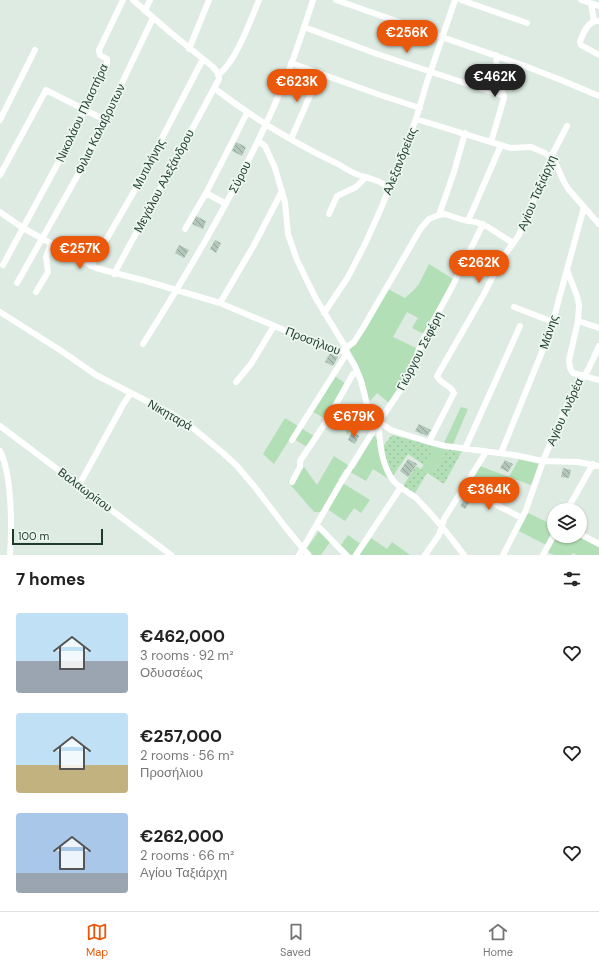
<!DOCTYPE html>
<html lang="en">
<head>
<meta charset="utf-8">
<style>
  :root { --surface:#fff; --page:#f2f2f2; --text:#222; --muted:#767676; --line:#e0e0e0; --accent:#ea580c }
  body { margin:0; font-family:"DM Sans",sans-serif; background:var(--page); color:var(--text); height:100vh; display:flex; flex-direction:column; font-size:15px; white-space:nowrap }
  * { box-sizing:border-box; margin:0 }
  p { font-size:13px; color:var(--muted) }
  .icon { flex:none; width:22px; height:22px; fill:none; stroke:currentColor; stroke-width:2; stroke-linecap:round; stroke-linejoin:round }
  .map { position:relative; height:555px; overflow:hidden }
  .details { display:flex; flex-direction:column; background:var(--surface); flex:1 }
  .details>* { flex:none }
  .buttons { position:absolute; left:547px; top:503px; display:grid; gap:8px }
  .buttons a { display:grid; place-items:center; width:40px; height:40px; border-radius:50%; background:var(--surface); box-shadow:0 1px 3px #0004; font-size:20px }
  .scale { position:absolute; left:12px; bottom:10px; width:91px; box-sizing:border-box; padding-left:4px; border:2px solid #1d3c2d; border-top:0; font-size:11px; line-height:14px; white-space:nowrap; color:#1d3c2d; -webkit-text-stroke:3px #edf7f0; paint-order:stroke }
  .price { position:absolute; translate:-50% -34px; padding:0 9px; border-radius:14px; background:var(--accent); color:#fff; font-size:13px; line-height:26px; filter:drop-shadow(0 1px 2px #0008) }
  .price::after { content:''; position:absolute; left:50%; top:24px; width:12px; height:9px; margin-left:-6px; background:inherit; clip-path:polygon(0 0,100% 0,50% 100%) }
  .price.active { background:#222; color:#fff }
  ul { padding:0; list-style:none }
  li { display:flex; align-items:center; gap:12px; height:100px; padding:0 16px }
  li span { display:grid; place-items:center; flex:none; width:112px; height:80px; border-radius:4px; color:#555 }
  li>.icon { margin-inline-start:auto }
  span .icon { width:48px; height:48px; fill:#fffc; stroke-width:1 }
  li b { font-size:17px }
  h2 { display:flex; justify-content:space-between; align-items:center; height:48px; padding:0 16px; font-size:17px }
  .dock { display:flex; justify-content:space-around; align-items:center; height:56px; border-top:1px solid var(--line); background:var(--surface); font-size:11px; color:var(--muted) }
  .dock a { display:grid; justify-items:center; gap:2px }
  .dock .active { color:var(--accent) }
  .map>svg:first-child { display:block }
</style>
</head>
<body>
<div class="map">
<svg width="599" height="555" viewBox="0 0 599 555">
  <defs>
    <pattern id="garden-dots" width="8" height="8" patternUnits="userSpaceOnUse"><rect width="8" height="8" fill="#b2dfb6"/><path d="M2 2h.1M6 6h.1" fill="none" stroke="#99c09d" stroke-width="1.8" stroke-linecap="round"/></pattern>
    <pattern id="building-back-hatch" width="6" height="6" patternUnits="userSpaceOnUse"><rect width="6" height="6" fill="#b2c6ba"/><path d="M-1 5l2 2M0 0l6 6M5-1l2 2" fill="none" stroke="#90a298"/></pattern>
  </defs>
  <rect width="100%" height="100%" fill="#ddebe2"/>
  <!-- grass -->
  <path fill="#b2dfb6" d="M 429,264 L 453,279 L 424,334 L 412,328 L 418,318 L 407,312 L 393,337 L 416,348 L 409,371 L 389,403 L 377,393 L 369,402 C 366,381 360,368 349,349 L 388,289 L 405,298 L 414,290 L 419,284 Z
    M 335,376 L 346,384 L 326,419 L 313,412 Z
    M 351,406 L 353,412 L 360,418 L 347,435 L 342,421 Z
    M 461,407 L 468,409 L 451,449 L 448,448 L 432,476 L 421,469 L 435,446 L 442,447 Z
    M 285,418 L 314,436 L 307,447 L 291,437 L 274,464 L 263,454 Z
    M 374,435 L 378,441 L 390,480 L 373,469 L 366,481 L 345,469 L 338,480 L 370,500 L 361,513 L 354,508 L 345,521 L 324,507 L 320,512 L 314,512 L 288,482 L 298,466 L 301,470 L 304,467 L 317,485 L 334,456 L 354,469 Z
    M 519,459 L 539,464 L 531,485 L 509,477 L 497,502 L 467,487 L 480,466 L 509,477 Z
    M 528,513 L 547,522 L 548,519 L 554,522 L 554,536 L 579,536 L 599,546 L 599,555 L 577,555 L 573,553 L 571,555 L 554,555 L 547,552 L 550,547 L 519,531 Z
    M 319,531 L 330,542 L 321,555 L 313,555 L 307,548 Z
    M 348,535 L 365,547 L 371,538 L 387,549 L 392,542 L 410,555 L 351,555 L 341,545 Z"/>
  <!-- garden -->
  <path fill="url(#garden-dots)" d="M 392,435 L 435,446 L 424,465 L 408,454 L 390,480 L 380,450 Z
    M 448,448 L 462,451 L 444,484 L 432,476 Z
    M 416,466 L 427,473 L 415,493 L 403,486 Z"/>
  <!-- building -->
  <path fill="url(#building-back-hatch)" d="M 236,142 L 246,147 L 242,156 L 232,151 Z
    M 196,216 L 206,221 L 203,229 L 192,224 Z
    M 215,240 L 221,243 L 216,253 L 210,249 Z
    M 179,245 L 189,250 L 184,258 L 175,253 Z
    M 330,353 L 338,357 L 333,366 L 325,362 Z
    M 419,424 L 431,430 L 427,436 L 415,431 Z
    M 352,432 L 359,436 L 355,444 L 348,440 Z
    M 408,459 L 417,464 L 408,477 L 400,471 Z
    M 505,460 L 513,464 L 508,472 L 500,468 Z
    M 563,468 L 571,470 L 569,478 L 561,477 Z
    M 467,495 L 472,498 L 465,509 L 460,506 Z"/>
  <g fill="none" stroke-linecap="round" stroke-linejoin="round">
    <!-- minor -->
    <path stroke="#fff" stroke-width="6" d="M 336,0 L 525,66 L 561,80 L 599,96
      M 461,0 L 527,23
      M 581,0 L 599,6
      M 591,4 L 594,21
      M 145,11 L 150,0
      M 599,21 C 588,20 583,33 580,42 L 581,45 L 599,55
      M 304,27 L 377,54 L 504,96
      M 189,49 L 209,0
      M 291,63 L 380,95 L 420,108
      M 218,75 C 236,62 250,21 259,0
      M 214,88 C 253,118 294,143 338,164 C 347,169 356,176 366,177
      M 416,119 L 510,148 L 531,147 L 545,153 L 554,160 L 564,182 L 569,190 L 599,224
      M 0,120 L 35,50
      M 291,139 L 320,73
      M 258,141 L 265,146 L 275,168 L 285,202 L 288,234 L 297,260 L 315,297 L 346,348 L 347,353 L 355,366 L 361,381 L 369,412 L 379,422 L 391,430 L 429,442 L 445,446 L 514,455 L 543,461 L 578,462 L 599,466
      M 491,142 L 504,98 L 497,70 L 496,55
      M 0,175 L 46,90 L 105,120
      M 206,193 L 226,204
      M 0,212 L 23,228 L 96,268 L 146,281 L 220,303 L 284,330 L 347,353
      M 329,214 L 337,196 L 356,187 L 366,177 L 380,182 L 389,188
      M 439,215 L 454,172 L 465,133
      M 468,221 L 501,145
      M 185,229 L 206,193 L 247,113
      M 3,265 L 64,152 L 107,65 L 107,59 L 100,55 L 99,50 L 123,0
      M 91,266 L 136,188 L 203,59
      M 114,274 L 219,79 L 218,73 L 213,67 L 171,33 L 133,0
      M 17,283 L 79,173 L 153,18
      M 36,292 L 48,272 L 46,257 L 51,244
      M 220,303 L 254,245 L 282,191
      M 514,307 L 553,322
      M 0,312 L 63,352 L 96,375 L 172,414 L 188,424 L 223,453 L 237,466 L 254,486 L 286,528 L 308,555
      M 324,313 L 348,277 L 366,242 L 382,206 L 416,119 L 427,82 L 455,0
      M 578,321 L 599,328
      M 143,344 C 196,260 246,174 284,83 C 295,56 304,28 313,0
      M 599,346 L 589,368 L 584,376 L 599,380
      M 346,348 L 354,342 L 363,328 L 421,228 L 429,219 L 439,215 L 445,214 L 463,220 L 476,222 L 488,227 L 513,243
      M 236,382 L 251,364 L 274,326
      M 379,422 C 379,440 382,464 392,479 C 397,487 409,492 416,498 C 434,516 449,535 464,555
      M 0,426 L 171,555
      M 292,440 L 347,353
      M 429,442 L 454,393 C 451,385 440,384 437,376 L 484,294 L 501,260 L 519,235 L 551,157 L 567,126
      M 465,449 L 520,326
      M 0,451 C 12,474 12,529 10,555
      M 501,453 L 550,332 L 584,207
      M 292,482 L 300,467 L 300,461 L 326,422 L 353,374 L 357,373
      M 79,485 L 124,403 L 131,393
      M 464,488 L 522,518
      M 567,510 L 593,464
      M 317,525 L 346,555
      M 580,534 L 599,544
      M 299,555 L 340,484 L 379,422 L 407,380 L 422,342 L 452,287 L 483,224
      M 356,555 L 401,487
      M 425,555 L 439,535 L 444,519 L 486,452
      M 503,555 L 526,510 L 543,461 L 562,416 L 575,388 L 584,376 L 573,373 L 570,368 L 569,360 L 578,321 L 579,305 L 577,296 L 567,270
      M 543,555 L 554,535"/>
  </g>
  <g text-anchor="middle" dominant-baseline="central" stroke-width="3.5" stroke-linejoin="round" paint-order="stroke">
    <!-- street labels -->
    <g font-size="12" fill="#1d3c2d" stroke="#edf7f0">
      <text transform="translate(82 113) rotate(-65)">Νικολάου Πλαστήρα</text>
      <text transform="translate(100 129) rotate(-64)">Φιλια Καλαβρυτων</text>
      <text transform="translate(400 161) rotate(-68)">Αλεξανδρείας</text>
      <text transform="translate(149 164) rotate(-62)">Μυτιλήνης</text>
      <text transform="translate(240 177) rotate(-63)">Σύρου</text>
      <text transform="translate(164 181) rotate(-62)">Μεγάλου Αλεξάνδρου</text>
      <text transform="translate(537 193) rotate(-67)">Αγίου Ταξιάρχη</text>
      <text transform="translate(549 332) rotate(-72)">Μάνης</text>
      <text transform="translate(313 341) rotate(21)">Προσήλιου</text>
      <text transform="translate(420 351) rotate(-63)">Γιώργου Σεφέρη</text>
      <text transform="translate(565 412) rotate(-66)">Αγίου Ανδρέα</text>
      <text transform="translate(170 415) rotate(30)">Νικηταρά</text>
      <text transform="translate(85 490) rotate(37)">Βαλαωρίτου</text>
    </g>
  </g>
</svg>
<div class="buttons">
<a><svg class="icon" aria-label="layers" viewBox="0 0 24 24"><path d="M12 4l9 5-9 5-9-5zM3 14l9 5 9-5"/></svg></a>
</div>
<div class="scale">100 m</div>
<b class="price" style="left:407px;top:54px">€256K</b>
<b class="price active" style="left:495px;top:98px">€462K</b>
<b class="price" style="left:297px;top:103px">€623K</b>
<b class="price" style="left:80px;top:270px">€257K</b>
<b class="price" style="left:479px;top:284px">€262K</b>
<b class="price" style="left:354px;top:438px">€679K</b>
<b class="price" style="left:489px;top:511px">€364K</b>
</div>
<section class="details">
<h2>7 homes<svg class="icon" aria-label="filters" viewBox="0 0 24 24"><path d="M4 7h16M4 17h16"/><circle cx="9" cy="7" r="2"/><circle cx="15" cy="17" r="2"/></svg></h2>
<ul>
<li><span style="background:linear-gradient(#bfe0f5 60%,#9aa5b1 0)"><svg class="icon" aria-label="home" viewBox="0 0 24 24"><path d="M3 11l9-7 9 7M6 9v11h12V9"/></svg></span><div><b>€462,000</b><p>3 rooms · 92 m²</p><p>Οδυσσέως</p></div><svg class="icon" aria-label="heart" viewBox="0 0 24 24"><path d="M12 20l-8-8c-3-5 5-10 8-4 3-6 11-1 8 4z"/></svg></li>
<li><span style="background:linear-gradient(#bfe0f5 65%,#c2b280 0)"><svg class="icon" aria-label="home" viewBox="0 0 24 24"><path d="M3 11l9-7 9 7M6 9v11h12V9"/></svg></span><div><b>€257,000</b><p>2 rooms · 56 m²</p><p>Προσήλιου</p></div><svg class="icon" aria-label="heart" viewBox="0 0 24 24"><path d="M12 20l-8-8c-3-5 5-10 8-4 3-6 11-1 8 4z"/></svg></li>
<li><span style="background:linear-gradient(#a9c7e8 75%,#9aa5b1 0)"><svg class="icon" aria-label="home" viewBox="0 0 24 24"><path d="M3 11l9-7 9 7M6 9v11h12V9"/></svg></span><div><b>€262,000</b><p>2 rooms · 66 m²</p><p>Αγίου Ταξιάρχη</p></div><svg class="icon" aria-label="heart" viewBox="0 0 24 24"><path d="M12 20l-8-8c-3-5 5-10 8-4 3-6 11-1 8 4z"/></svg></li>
</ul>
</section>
<nav class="dock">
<a class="active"><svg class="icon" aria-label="map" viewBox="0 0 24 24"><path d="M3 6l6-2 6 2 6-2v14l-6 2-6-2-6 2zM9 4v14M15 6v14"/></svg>Map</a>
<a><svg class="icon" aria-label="saved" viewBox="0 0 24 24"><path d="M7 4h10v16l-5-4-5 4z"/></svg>Saved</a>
<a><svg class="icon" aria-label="home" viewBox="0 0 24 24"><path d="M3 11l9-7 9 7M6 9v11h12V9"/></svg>Home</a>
</nav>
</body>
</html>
